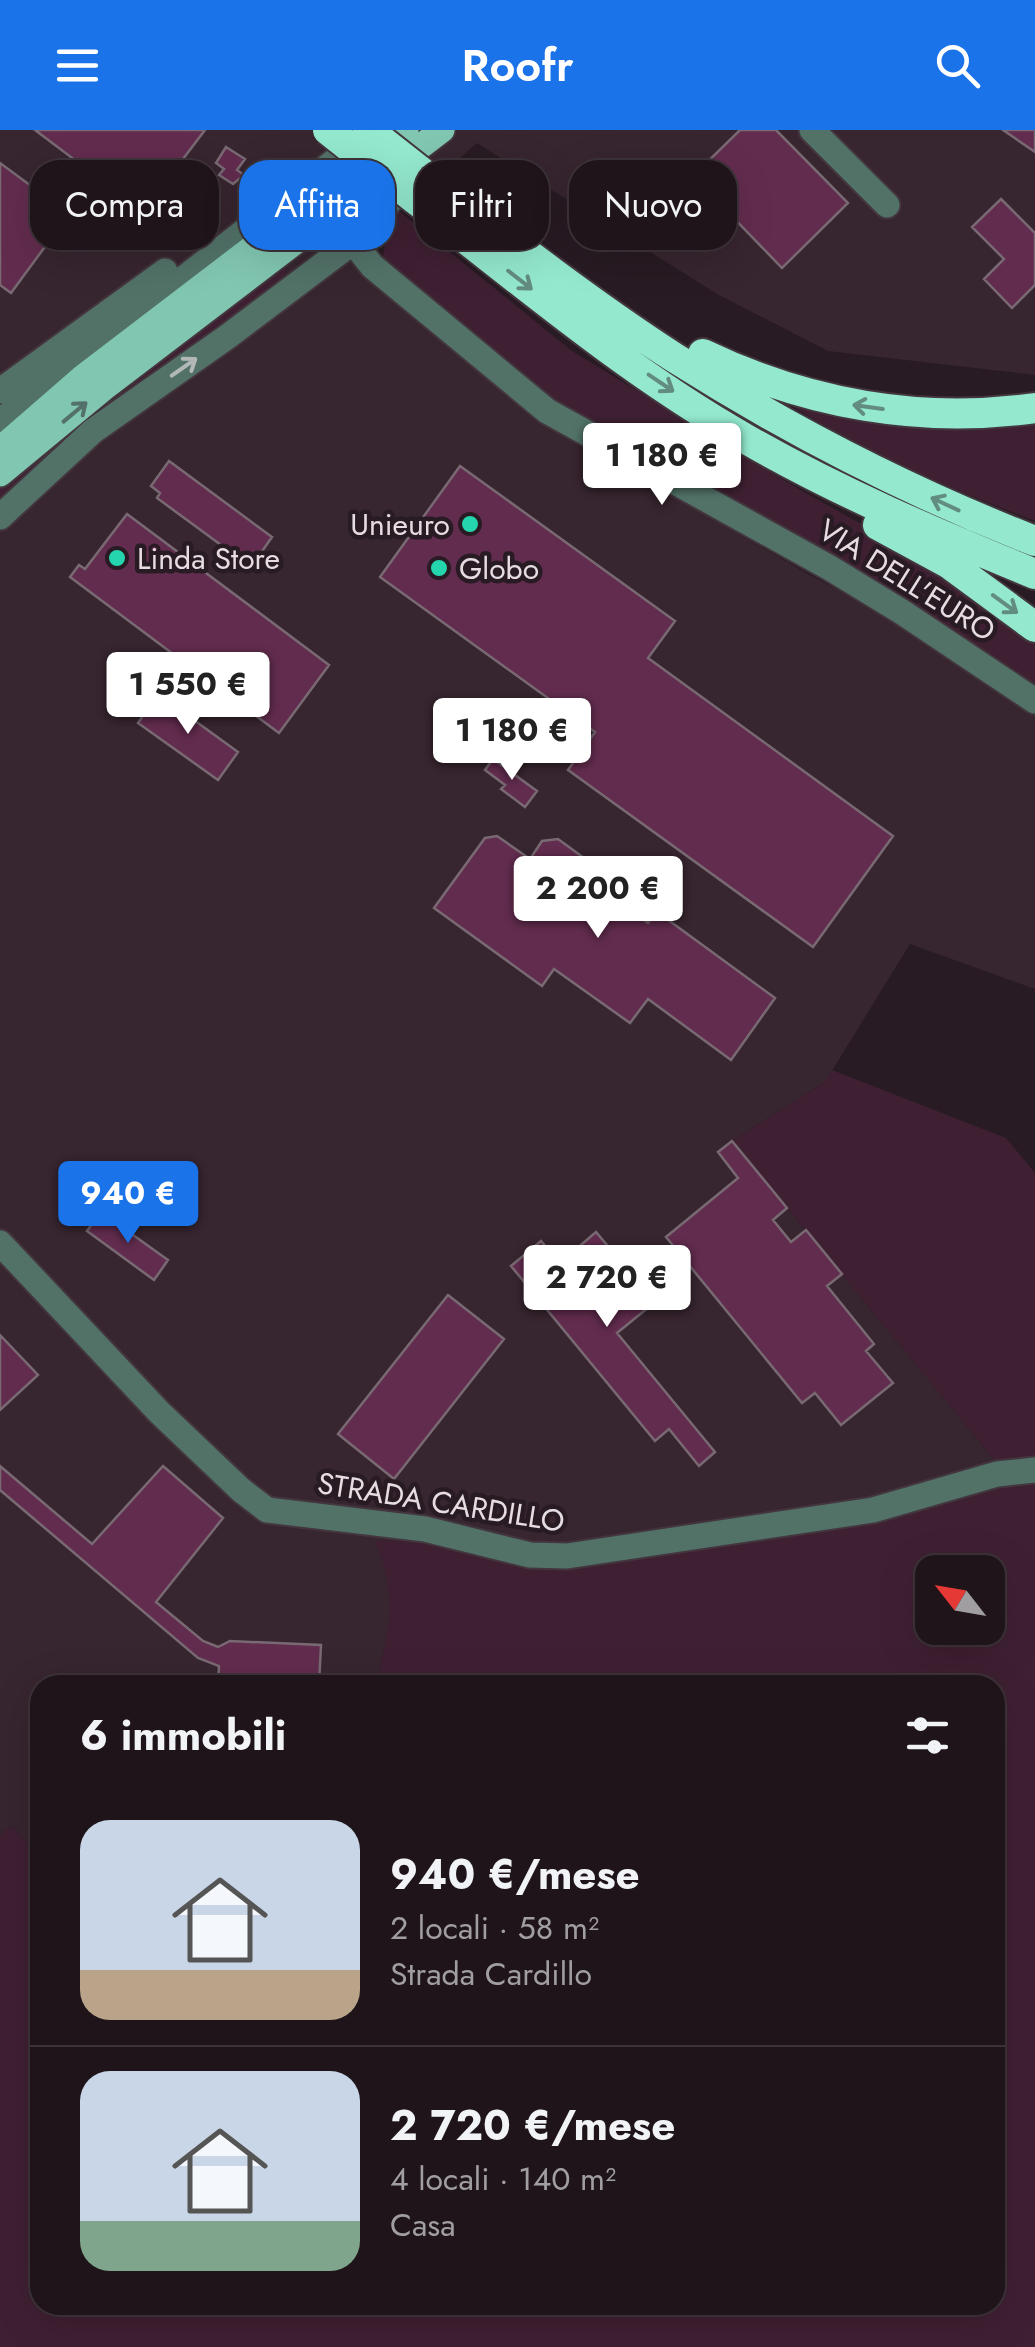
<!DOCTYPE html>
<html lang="it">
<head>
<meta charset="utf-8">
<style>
  :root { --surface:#1e141a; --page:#261d23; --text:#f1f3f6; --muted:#a19ea2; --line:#3c3339; --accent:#1a73e8 }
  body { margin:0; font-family:Jost,sans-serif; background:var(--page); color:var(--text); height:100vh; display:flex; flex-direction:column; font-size:38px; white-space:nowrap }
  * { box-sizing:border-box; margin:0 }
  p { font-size:32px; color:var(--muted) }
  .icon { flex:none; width:55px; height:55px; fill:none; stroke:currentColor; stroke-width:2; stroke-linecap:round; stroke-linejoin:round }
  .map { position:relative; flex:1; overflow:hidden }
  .sheet { position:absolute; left:30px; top:1545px; width:975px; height:640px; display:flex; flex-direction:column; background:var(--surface); border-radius:30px; box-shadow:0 10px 40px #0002,0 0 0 2px var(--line) }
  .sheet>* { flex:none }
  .top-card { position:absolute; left:30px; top:30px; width:975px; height:90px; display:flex; gap:20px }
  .needle { width:65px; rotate:301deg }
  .controls { position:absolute; left:915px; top:1425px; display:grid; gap:20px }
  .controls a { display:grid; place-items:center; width:90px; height:90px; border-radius:20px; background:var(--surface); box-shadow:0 10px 40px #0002,0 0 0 2px var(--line); font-size:50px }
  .price { position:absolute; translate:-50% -85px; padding:0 22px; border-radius:10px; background:#fff; color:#222; font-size:32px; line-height:65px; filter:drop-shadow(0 2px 5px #0008) }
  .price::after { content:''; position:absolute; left:50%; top:60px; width:30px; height:22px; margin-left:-15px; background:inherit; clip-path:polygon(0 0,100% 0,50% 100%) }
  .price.on { background:var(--accent); color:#fff }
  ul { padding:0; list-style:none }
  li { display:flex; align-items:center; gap:30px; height:250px; padding:0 50px }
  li+li { border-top:2px solid var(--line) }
  li span { display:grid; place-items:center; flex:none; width:280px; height:200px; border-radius:30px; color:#555 }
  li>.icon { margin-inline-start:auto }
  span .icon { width:120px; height:120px; fill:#fffc; stroke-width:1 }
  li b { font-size:42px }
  h2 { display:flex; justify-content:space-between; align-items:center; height:120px; padding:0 50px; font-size:42px }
  .pill { padding:0 35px; border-radius:30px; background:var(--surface); box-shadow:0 10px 40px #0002,0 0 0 2px var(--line); font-size:35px; line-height:90px }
  .pill.on { background:var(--accent); color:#fff }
  header { display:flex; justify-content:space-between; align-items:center; height:130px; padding:0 50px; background:var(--accent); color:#fff; font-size:45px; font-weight:600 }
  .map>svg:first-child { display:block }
</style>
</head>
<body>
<header><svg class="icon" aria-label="menu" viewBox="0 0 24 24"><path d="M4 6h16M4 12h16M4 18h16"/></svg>Roofr<svg class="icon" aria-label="search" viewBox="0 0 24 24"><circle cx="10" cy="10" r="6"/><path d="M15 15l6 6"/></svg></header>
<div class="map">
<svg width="1035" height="2217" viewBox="0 0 1035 2217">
  <rect width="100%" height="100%" fill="#281b23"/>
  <!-- built -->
  <path fill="#37252f" d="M 0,0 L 1035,0 L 1035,245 L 828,221 L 717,164 L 477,13 L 346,129 L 529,283 L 810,445 L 898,491 L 1035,584 L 1035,859 L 910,814 L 825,952 L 732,1011 L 1012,1351 L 850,1396 L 729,1415 L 569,1434 L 376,1412 L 389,1444 L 391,1489 L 376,1555 L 40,1555 L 40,1721 L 37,1723 L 12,1696 L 0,1705 Z"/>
  <!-- green -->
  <path fill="#3e2032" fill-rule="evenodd" d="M 399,81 L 572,221 L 797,358 L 909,421 L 1035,509 L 1035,562 L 554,276 L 382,131 L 389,93 Z
    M 287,137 L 283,148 L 288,154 L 0,377 L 0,358 L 79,292 Z
    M 785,272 L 843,283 L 1035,288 L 1035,391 C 948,358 864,321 785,272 Z
    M 832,940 L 1006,1008 L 1035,1043 L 1035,1329 L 997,1333 L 732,1011 L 825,952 Z
    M 1012,1351 L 1035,1352 L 1035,2217 L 0,2217 L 0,1705 L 12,1696 L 37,1723 L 40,1721 L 40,2175 L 995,2175 L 995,1555 L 376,1555 C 389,1497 399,1469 375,1411 L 426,1410 L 569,1434 L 729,1415 L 850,1396 ZM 932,1442 L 988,1442 L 988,1498 L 932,1498 Z"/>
  <!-- building -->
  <path fill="#622c4e" stroke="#786972" stroke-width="2.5" d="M 35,0 L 205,0 L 180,33 L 185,36 L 174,50 L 179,55 L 165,74 L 159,70 L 148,85 Z
    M 740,0 L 776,0 L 848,73 L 782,138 L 693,46 Z
    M 1003,0 L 1035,0 L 1035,22 Z
    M 226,17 L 245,29 L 237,40 L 244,45 L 233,54 L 219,45 L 224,39 L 216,33 Z
    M 0,33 L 69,84 L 11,163 L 0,155 Z
    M 1001,69 L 1035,103 L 1035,155 L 1012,178 L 984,149 L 1004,129 L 972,97 Z
    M 169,331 L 272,407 L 251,437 L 157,368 L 160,363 L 151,356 Z
    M 460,336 L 675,491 L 648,528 L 893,706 L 813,817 L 568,640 L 595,602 L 380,447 Z
    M 127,384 L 329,535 L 279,603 L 70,447 L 79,435 L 85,439 Z
    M 158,564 L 238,622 L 218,650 L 138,593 Z
    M 493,629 L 537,661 L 525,677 L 501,659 L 505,655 L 485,640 Z
    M 497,706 L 530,729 L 542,711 L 558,709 L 617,752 L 608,765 L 648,793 L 656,781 L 775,868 L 731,930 L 648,869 L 630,893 L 554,839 L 542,856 L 434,778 L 485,708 Z
    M 732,1011 L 787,1078 L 773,1090 L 791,1112 L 806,1100 L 842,1144 L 827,1156 L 874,1214 L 866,1221 L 893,1253 L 841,1295 L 815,1263 L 802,1273 L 666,1107 L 738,1048 L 718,1022 Z
    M 101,1082 L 168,1130 L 154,1150 L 87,1101 Z
    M 596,1102 L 655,1172 L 617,1203 L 715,1322 L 699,1336 L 669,1299 L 655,1311 L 511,1136 L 541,1111 L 560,1133 Z
    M 448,1165 L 504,1209 L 394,1349 L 338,1304 Z
    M 0,1205 L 38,1245 L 0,1280 Z
    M 0,1336 L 92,1414 L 163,1336 L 223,1388 L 156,1472 L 203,1511 L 218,1517 L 230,1511 L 321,1515 L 319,1555 L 218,1555 L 219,1536 L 198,1528 L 0,1360 Z"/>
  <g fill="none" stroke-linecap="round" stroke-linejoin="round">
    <defs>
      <path id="minor" d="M 812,0 L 887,75
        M 353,112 L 372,136 L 547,281 L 830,438 L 902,482 L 1035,571
        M 0,261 L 165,141
        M 0,291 L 363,9
        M 0,387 L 93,301 L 227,207 L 353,112 L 414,44
        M 0,1113 L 159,1282 L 241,1360 L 267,1380 L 425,1399 L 530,1425 L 567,1426 L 873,1380 L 997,1344 L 1035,1340"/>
      <path id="major" d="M 0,319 L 83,247 L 406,0
        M 0,344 L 104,258 L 442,0"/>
      <path id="highway" d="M 429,48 C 509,110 590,173 675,228 C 789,300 909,362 1035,411
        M 415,69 C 522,152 628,242 746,309 C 838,362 937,404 1035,444
        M 703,224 C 807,274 920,294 1035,278
        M 878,395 L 948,433 L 1035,497"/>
    </defs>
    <!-- minor casing -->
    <use href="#minor" stroke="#43363e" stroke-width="29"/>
    <!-- major casing -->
    <use href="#major" stroke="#43363e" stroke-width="29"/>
    <!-- highway casing -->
    <use href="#highway" stroke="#43363e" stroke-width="34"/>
    <!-- minor -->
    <use href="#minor" stroke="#527268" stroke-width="25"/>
    <!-- major -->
    <use href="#major" stroke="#81c6b1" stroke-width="25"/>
    <!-- highway -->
    <use href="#highway" stroke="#93e8ce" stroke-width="30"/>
    <defs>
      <path id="highway-bridge" d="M 328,0 L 415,69
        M 368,0 L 429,48"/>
    </defs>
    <!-- highway-bridge casing -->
    <use href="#highway-bridge" stroke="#43363e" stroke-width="34" stroke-linecap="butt"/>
    <!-- highway-bridge -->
    <use href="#highway-bridge" stroke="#93e8ce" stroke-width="30"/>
  </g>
  <!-- one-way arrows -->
  <defs><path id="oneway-shaft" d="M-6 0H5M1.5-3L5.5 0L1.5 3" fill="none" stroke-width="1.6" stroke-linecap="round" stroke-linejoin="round" transform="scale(2.5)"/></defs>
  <g stroke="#638c81">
    <use href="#oneway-shaft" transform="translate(520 150) rotate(38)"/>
    <use href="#oneway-shaft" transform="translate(661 253) rotate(34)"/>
    <use href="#oneway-shaft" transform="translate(868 277) rotate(-172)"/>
    <use href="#oneway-shaft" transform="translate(945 374) rotate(-155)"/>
    <use href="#oneway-shaft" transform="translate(1005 474) rotate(36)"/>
  </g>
  <use stroke="#b2b8b7" href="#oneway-shaft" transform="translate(184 237) rotate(-35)"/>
  <use stroke="#54706a" href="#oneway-shaft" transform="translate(75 282) rotate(-40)"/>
  <!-- markers -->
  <g fill="#24d5ae" stroke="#281b23" stroke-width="4">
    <circle cx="470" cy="394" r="10"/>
    <circle cx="117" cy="428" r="10"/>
    <circle cx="439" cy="438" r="10"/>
  </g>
  <g text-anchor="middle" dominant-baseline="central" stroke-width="9" stroke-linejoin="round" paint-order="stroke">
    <!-- poi labels -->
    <g font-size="30" fill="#e6dde2" stroke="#281b23" text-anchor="start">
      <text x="450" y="394" text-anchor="end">Unieuro</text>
      <text x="137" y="428">Linda Store</text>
      <text x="459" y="438">Globo</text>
    </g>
    <!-- street labels -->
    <g font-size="30" fill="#e6dde2" stroke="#281b23">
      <text transform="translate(907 450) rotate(32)">VIA DELL'EURO</text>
      <text transform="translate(441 1372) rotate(9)">STRADA CARDILLO</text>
    </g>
  </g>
</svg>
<div class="controls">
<a><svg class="needle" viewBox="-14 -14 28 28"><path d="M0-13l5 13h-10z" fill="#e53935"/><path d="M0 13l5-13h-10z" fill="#a19ea2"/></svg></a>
</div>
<b class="price" style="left:662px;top:378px">1 180 €</b>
<b class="price" style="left:188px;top:607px">1 550 €</b>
<b class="price" style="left:512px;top:653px">1 180 €</b>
<b class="price" style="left:598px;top:811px">2 200 €</b>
<b class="price on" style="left:128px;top:1116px">940 €</b>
<b class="price" style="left:607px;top:1200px">2 720 €</b>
<div class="top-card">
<a class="pill">Compra</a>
<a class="pill on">Affitta</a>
<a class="pill">Filtri</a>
<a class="pill">Nuovo</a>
</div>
<section class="sheet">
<h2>6 immobili<svg class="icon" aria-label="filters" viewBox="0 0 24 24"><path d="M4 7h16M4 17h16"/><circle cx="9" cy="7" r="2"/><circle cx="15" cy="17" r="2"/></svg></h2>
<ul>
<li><span style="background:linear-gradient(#c9d6e8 75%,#b9a48a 0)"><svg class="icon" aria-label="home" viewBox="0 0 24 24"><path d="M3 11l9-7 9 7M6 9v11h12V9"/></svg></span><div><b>940 €/mese</b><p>2 locali · 58 m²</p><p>Strada Cardillo</p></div></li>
<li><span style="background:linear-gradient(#c9d6e8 75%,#7fa58c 0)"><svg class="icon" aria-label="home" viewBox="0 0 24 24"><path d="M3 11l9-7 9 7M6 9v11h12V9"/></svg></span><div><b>2 720 €/mese</b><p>4 locali · 140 m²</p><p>Casa</p></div></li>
</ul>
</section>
</div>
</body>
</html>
